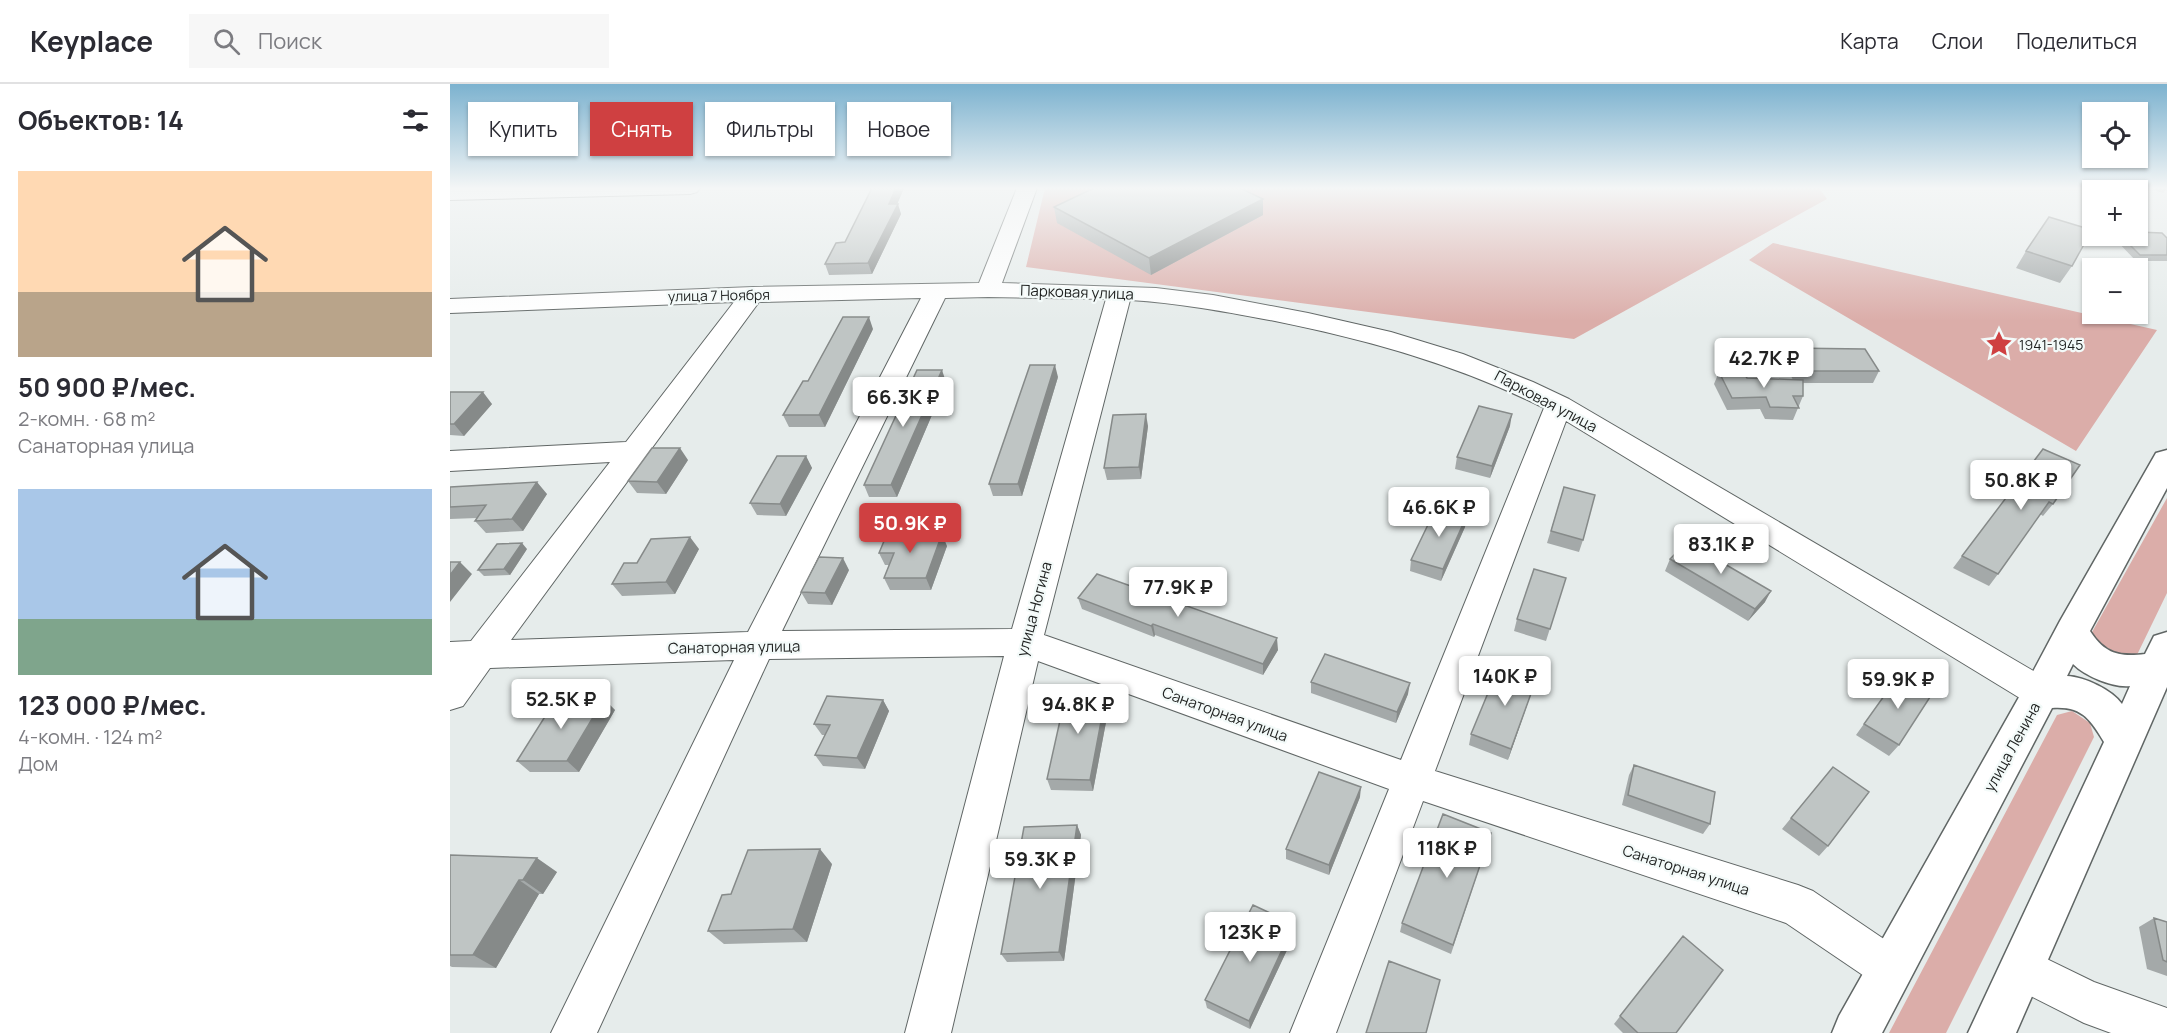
<!DOCTYPE html>
<html lang="ru">
<head>
<meta charset="utf-8">
<style>
  :root { --surface:#fff; --page:#f7f7f7; --text:#2b2b33; --muted:#7c7c81; --line:#e1e1e2; --accent:#cf4041 }
  body { margin:0; font-family:Manrope,sans-serif; background:var(--page); color:var(--text); height:100vh; display:flex; flex-direction:column; font-size:22px; white-space:nowrap }
  * { box-sizing:border-box; margin:0 }
  p { font-size:20px; color:var(--muted) }
  .icon { flex:none; width:33px; height:33px; fill:none; stroke:currentColor; stroke-width:2; stroke-linecap:round; stroke-linejoin:round }
  .map { position:relative; flex:1; overflow:hidden }
  .details { display:flex; flex-direction:column; background:var(--surface); width:450px }
  .details>* { flex:none }
  .banner { position:absolute; left:18px; top:18px; width:570px; height:54px; display:flex; gap:12px }
  .controls { position:absolute; left:1632px; top:18px; display:grid; gap:12px }
  .controls a { display:grid; place-items:center; width:66px; height:66px; border-radius:0px; background:var(--surface); box-shadow:0 2px 4px #0004; font-size:30px }
  .price { position:absolute; translate:-50% -51px; padding:0 14px; border-radius:6px; background:#fff; color:#222; font-size:20px; line-height:39px; filter:drop-shadow(0 2px 3px #0008) }
  .price::after { content:''; position:absolute; left:50%; top:36px; width:18px; height:14px; margin-left:-9px; background:inherit; clip-path:polygon(0 0,100% 0,50% 100%) }
  .price.selected { background:var(--accent); color:#fff }
  ul { padding:0; list-style:none }
  li { display:grid; align-content:center; gap:12px; height:318px; padding:0 18px }
  li span { display:grid; place-items:center; height:186px; border-radius:0px; color:#555 }
  li>.icon { margin-inline-start:auto }
  span .icon { width:108px; height:108px; fill:#fffc; stroke-width:1 }
  li b { font-size:26px }
  h2 { display:flex; justify-content:space-between; align-items:center; height:72px; padding:0 18px; font-size:26px }
  .pill { padding:0 21px; border-radius:0px; background:var(--surface); box-shadow:0 2px 4px #0004; font-size:21px; line-height:54px }
  .pill.selected { background:var(--accent); color:#fff }
  header { display:flex; align-items:center; gap:36px; box-sizing:border-box; height:84px; padding:0 30px; background:var(--surface); border-bottom:2px solid var(--line) }
  header strong { font-size:28px }
  nav { display:flex; gap:33px; margin-inline-start:auto; font-size:21px }
  .search { width:420px; height:54px; background:var(--page); display:flex; align-items:center; gap:15px; box-sizing:border-box; padding:0 21px; border-radius:0px; color:var(--muted); font-size:22px }
  main { display:flex; flex:1; min-height:0 }
  .map>svg:first-child { display:block }
</style>
</head>
<body>
<header>
<strong>Keyplace</strong>
<div class="search"><svg class="icon" aria-label="search" viewBox="0 0 24 24"><circle cx="10" cy="10" r="6"/><path d="M15 15l6 6"/></svg>Поиск</div>
<nav><a>Карта</a><a>Слои</a><a>Поделиться</a></nav>
</header>
<main>
<section class="details">
<h2>Объектов: 14<svg class="icon" aria-label="filters" viewBox="0 0 24 24"><path d="M4 7h16M4 17h16"/><circle cx="9" cy="7" r="2"/><circle cx="15" cy="17" r="2"/></svg></h2>
<ul>
<li><span style="background:linear-gradient(#ffd9b3 65%,#b9a48a 0)"><svg class="icon" aria-label="home" viewBox="0 0 24 24"><path d="M3 11l9-7 9 7M6 9v11h12V9"/></svg></span><div><b>50 900 ₽/мес.</b><p>2-комн. · 68 m²</p><p>Санаторная улица</p></div></li>
<li><span style="background:linear-gradient(#a9c7e8 70%,#7fa58c 0)"><svg class="icon" aria-label="home" viewBox="0 0 24 24"><path d="M3 11l9-7 9 7M6 9v11h12V9"/></svg></span><div><b>123 000 ₽/мес.</b><p>4-комн. · 124 m²</p><p>Дом</p></div></li>
</ul>
</section>
<div class="map">
<svg width="1717" height="949" viewBox="0 0 1717 949">
  <rect width="100%" height="100%" fill="#e6eceb"/>
  <!-- green -->
  <path fill="#dbada9" d="M 595,104 L 1369,104 L 1377,115 L 1124,255 L 576,183 Z
    M 1323,159 L 1707,246 L 1626,367 L 1299,176 Z
    M 1717,414 L 1717,509 L 1686,573 C 1666,570 1655,565 1641,550 Z
    M 1622,627 L 1640,639 L 1644,653 L 1496,949 L 1439,949 L 1607,631 Z"/>
  <g fill="none" stroke-linecap="round" stroke-linejoin="round">
    <defs>
      <path id="minor" d="M 0,104 L 250,104 L 247,108 L 240,110 L 0,116 Z
        M 567,104 L 587,104 L 552,199 L 706,204 L 763,211 L 858,229 L 941,248 L 1013,270 L 1083,298 L 1119,315 L 1604,599 L 1609,609 L 1604,619 L 1591,624 L 1578,619 L 1116,337 L 985,687 L 1348,801 L 1363,807 L 1456,870 L 1463,885 L 1456,900 L 1441,907 L 1426,900 L 1336,839 L 973,717 L 886,949 L 840,949 L 939,705 L 588,577 L 501,949 L 455,949 L 554,572 L 319,575 L 147,949 L 101,949 L 284,576 L 40,584 L 13,622 L 0,626 L 0,558 L 21,557 L 160,378 L 0,387 L 0,367 L 176,358 L 284,218 L 0,229 L 0,215 L 303,203 L 529,199 ZM 538,213 L 656,215 L 562,545 L 332,547 L 495,214 ZM 471,214 L 298,548 L 61,556 L 309,218 ZM 680,216 C 729,219 777,228 825,237 C 919,256 1008,281 1094,324 L 951,676 L 594,551 Z
        M 1572,863 L 1644,898 L 1717,924 L 1717,949 L 1661,949 L 1634,939 L 1557,900 L 1550,885 L 1557,870 Z"/>
      <path id="major" d="M 1717,366 L 1717,404 L 1640,547 C 1655,570 1669,573 1695,570 L 1704,552 L 1717,548 L 1717,603 L 1566,949 L 1518,949 L 1654,658 C 1640,635 1632,622 1602,624 L 1432,949 L 1382,949 L 1389,932 L 1577,599 L 1610,537 L 1706,369 ZM 1623,580 C 1635,592 1663,604 1680,602 L 1672,620 C 1662,606 1635,593 1617,592 Z"/>
    </defs>
    <!-- minor casing -->
    <use href="#minor" stroke="#606665" stroke-width="2"/>
    <!-- major casing -->
    <use href="#major" stroke="#606665" stroke-width="3"/>
    <!-- minor -->
    <use href="#minor" fill="#fff" fill-rule="evenodd"/>
    <!-- major -->
    <use href="#major" fill="#fff" fill-rule="evenodd"/>
  </g>
  <!-- wall -->
  <path fill="#a4a9a9" d="M 454,104 L 447,120 L 451,130 L 422,190 L 379,191 L 375,180 L 395,158 Z
    M 1698,104 L 1717,104 L 1713,109 Z
    M 813,115 L 813,131 L 701,191 L 607,139 L 604,123 Z
    M 1665,152 L 1688,152 L 1717,154 L 1717,177 L 1686,177 L 1664,154 Z
    M 1576,167 L 1622,182 L 1610,199 L 1566,184 Z
    M 423,245 L 375,343 L 339,343 L 333,331 L 358,297 Z
    M 1338,264 L 1429,287 L 1423,299 L 1353,299 L 1353,312 L 1343,336 L 1315,335 L 1310,325 L 1277,326 L 1264,300 L 1269,288 L 1297,294 L 1343,296 L 1333,276 Z
    M 608,293 L 572,412 L 543,412 L 539,400 Z
    M 496,298 L 447,413 L 419,413 L 414,401 Z
    M 0,308 L 42,320 L 14,352 L 0,351 Z
    M 698,342 L 691,395 L 657,396 L 654,384 Z
    M 1060,342 L 1040,394 L 1005,385 L 1007,373 Z
    M 356,372 L 362,384 L 336,432 L 307,431 L 300,419 Z
    M 238,376 L 216,410 L 187,409 L 178,397 Z
    M 1630,381 L 1603,420 L 1593,432 L 1590,430 L 1548,490 L 1539,502 L 1503,484 L 1512,472 Z
    M 0,403 L 97,410 L 73,447 L 36,449 L 25,437 L 27,434 L 0,435 Z
    M 1114,403 L 1133,456 L 1129,468 L 1097,459 Z
    M 1017,431 L 1015,443 L 991,497 L 960,487 L 961,476 Z
    M 497,462 L 481,506 L 440,506 L 434,494 L 439,481 L 435,481 L 429,469 Z
    M 77,465 L 60,491 L 34,492 L 28,486 Z
    M 249,465 L 225,510 L 172,512 L 162,500 L 187,479 Z
    M 1220,475 L 1315,518 L 1298,537 L 1215,487 Z
    M 399,486 L 382,521 L 358,520 L 351,508 Z
    M 1116,494 L 1096,557 L 1064,547 L 1067,535 Z
    M 628,514 L 828,566 L 813,591 L 705,551 L 704,553 L 632,525 Z
    M 1449,591 L 1449,661 L 1439,672 L 1406,651 Z
    M 861,598 L 958,610 L 946,639 L 861,609 Z
    M 1083,604 L 1058,676 L 1019,661 L 1021,650 Z
    M 154,615 L 165,626 L 129,688 L 80,688 L 67,677 Z
    M 433,616 L 439,627 L 415,685 L 373,682 L 365,671 L 375,651 L 372,651 L 364,640 Z
    M 660,617 L 643,707 L 601,706 L 597,695 Z
    M 1184,681 L 1260,740 L 1253,750 L 1172,721 L 1179,691 Z
    M 1383,683 L 1378,762 L 1369,772 L 1332,745 Z
    M 910,713 L 879,791 L 836,775 L 836,765 Z
    M 627,741 L 631,751 L 614,877 L 557,878 L 551,870 Z
    M 1041,749 L 1001,870 L 950,848 L 952,839 Z
    M 0,771 L 107,788 L 93,810 L 89,810 L 46,884 L 2,883 L 0,882 Z
    M 382,780 L 357,858 L 274,860 L 258,847 L 281,810 Z
    M 1704,834 L 1717,838 L 1717,892 L 1697,885 L 1689,843 Z
    M 844,840 L 845,849 L 800,945 L 757,924 L 755,916 Z
    M 1233,852 L 1226,949 L 1173,949 L 1164,940 Z"/>
  <!-- shaded-wall -->
  <path fill="#868a89" d="M 446,104 L 454,104 L 443,130 L 439,120 Z
    M 813,115 L 813,131 L 701,191 L 699,174 Z
    M 448,120 L 451,130 L 422,190 L 418,179 Z
    M 419,233 L 423,245 L 375,343 L 369,331 Z
    M 605,281 L 608,293 L 572,412 L 568,400 Z
    M 492,286 L 496,298 L 447,413 L 441,401 Z
    M 33,308 L 42,320 L 14,352 L 4,340 Z
    M 696,330 L 698,342 L 691,395 L 689,383 Z
    M 1062,330 L 1060,342 L 1040,394 L 1042,382 Z
    M 230,364 L 238,376 L 216,410 L 207,398 Z
    M 356,372 L 362,384 L 336,432 L 330,420 Z
    M 87,398 L 97,410 L 73,447 L 62,435 Z
    M 1017,431 L 1015,443 L 991,497 L 993,485 Z
    M 492,450 L 497,462 L 481,506 L 476,494 Z
    M 240,453 L 249,465 L 225,510 L 216,498 Z
    M 72,459 L 77,465 L 60,491 L 54,485 Z
    M 393,474 L 399,486 L 382,521 L 375,509 Z
    M 10,478 L 22,490 L 0,518 L 0,491 Z
    M 1321,507 L 1315,518 L 1298,537 L 1305,525 Z
    M 703,540 L 705,551 L 704,553 L 701,542 Z
    M 827,554 L 828,566 L 813,591 L 813,580 Z
    M 1087,593 L 1083,604 L 1058,676 L 1061,665 Z
    M 960,599 L 958,610 L 946,639 L 947,628 Z
    M 657,606 L 660,617 L 643,707 L 640,696 Z
    M 154,615 L 165,626 L 129,688 L 117,677 Z
    M 433,616 L 439,627 L 415,685 L 407,674 Z
    M 911,703 L 910,713 L 879,791 L 879,781 Z
    M 627,741 L 631,751 L 614,877 L 609,868 Z
    M 370,765 L 382,780 L 357,858 L 343,845 Z
    M 87,774 L 107,788 L 93,810 L 73,796 Z
    M 69,796 L 89,810 L 46,884 L 23,871 Z
    M 844,840 L 845,849 L 800,945 L 799,937 Z"/>
  <!-- building -->
  <path fill="#bfc5c4" stroke="#868a89" stroke-width="1.5" d="M 422,104 L 446,104 L 439,120 L 448,120 L 418,179 L 375,180 L 386,159 L 395,158 Z
    M 644,104 L 790,104 L 813,115 L 699,174 L 604,123 Z
    M 1599,133 L 1642,146 L 1622,182 L 1576,167 Z
    M 1688,148 L 1712,149 L 1717,154 L 1717,171 L 1690,171 L 1671,152 L 1688,152 Z
    M 393,233 L 419,233 L 369,331 L 333,331 L 353,297 L 358,297 Z
    M 1338,264 L 1415,265 L 1429,287 L 1351,287 Z
    M 580,281 L 605,281 L 568,400 L 539,400 Z
    M 467,286 L 492,286 L 441,401 L 414,401 Z
    M 1269,288 L 1293,288 L 1297,294 L 1353,296 L 1353,312 L 1343,312 L 1349,324 L 1320,323 L 1316,313 L 1282,314 Z
    M 0,308 L 33,308 L 4,340 L 0,340 Z
    M 1029,322 L 1062,330 L 1042,382 L 1007,373 Z
    M 696,330 L 689,383 L 654,384 L 663,331 Z
    M 202,364 L 230,364 L 207,398 L 178,397 Z
    M 1593,365 L 1630,381 L 1603,420 L 1599,418 L 1548,490 L 1512,472 Z
    M 327,372 L 356,372 L 330,420 L 300,419 Z
    M 87,398 L 62,435 L 25,437 L 36,421 L 0,423 L 0,403 Z
    M 1114,403 L 1145,411 L 1133,456 L 1101,447 Z
    M 987,422 L 1017,431 L 993,485 L 961,476 Z
    M 437,450 L 492,450 L 476,494 L 434,494 L 444,469 L 429,469 Z
    M 240,453 L 216,498 L 162,500 L 174,479 L 187,479 L 201,455 Z
    M 1237,458 L 1321,507 L 1305,525 L 1220,475 Z
    M 72,459 L 54,485 L 28,486 L 47,460 Z
    M 369,473 L 393,474 L 375,509 L 351,508 Z
    M 0,478 L 10,478 L 0,491 Z
    M 1084,485 L 1116,494 L 1100,545 L 1067,535 Z
    M 647,490 L 827,554 L 813,580 L 703,540 L 701,542 L 628,514 Z
    M 875,570 L 960,599 L 947,628 L 861,598 Z
    M 1050,580 L 1087,593 L 1061,665 L 1021,650 Z
    M 1449,591 L 1482,610 L 1449,661 L 1414,640 Z
    M 617,605 L 657,606 L 640,696 L 597,695 Z
    M 377,612 L 433,616 L 407,674 L 365,671 L 380,641 L 364,640 Z
    M 106,615 L 154,615 L 117,677 L 67,677 Z
    M 1184,681 L 1265,708 L 1260,740 L 1178,711 Z
    M 1383,683 L 1419,708 L 1378,762 L 1341,734 Z
    M 869,688 L 911,703 L 879,781 L 836,765 Z
    M 993,730 L 1041,749 L 1003,861 L 952,839 Z
    M 627,741 L 609,868 L 551,870 L 574,743 Z
    M 370,765 L 343,845 L 258,847 L 272,811 L 281,810 L 298,766 Z
    M 0,771 L 87,774 L 73,796 L 69,796 L 23,871 L 0,871 Z
    M 803,821 L 844,840 L 799,937 L 755,916 Z
    M 1704,834 L 1717,838 L 1717,878 L 1713,876 Z
    M 1233,852 L 1273,886 L 1226,949 L 1188,949 L 1170,932 Z
    M 939,877 L 990,896 L 976,949 L 916,949 Z"/>
  <!-- sky -->
  <linearGradient id="sky" x2="0" y2="1"><stop stop-color="#7cb2cf"/><stop offset="0.44" stop-color="#f4f6f6"/><stop offset="1" stop-color="#f4f6f6" stop-opacity="0"/></linearGradient>
  <rect width="1717" height="237" fill="url(#sky)"/>
  <!-- icons -->
  <defs>
    <symbol id="sight-bare" viewBox="-9 -9 18 18"><path d="M0-6L1.8-2.2L6-1.7L2.9 1.2L3.7 5.4L0 3.3L-3.7 5.4L-2.9 1.2L-6-1.7L-1.8-2.2Z" fill="#cf4041" stroke="#f3faf9" stroke-width="2.5" paint-order="stroke"/></symbol>
  </defs>
  <g fill-rule="evenodd">
    <use href="#sight-bare" x="1530" y="241" width="38" height="38"/>
  </g>
  <g text-anchor="middle" dominant-baseline="central" stroke-width="4.5" stroke-linejoin="round" paint-order="stroke">
    <!-- far-street labels -->
    <g font-size="14" fill="#1e201f" stroke="#f3faf9">
      <text transform="translate(269 211) rotate(-1)">улица 7 Ноября</text>
    </g>
    <!-- far-poi labels -->
    <g font-size="14" fill="#1e201f" stroke="#f3faf9" text-anchor="start">
      <text x="1569" y="260">1941-1945</text>
    </g>
    <!-- street labels -->
    <g font-size="15" fill="#1e201f" stroke="#f3faf9">
      <text transform="translate(627 208) rotate(2)">Парковая улица</text>
      <text transform="translate(1096 317) rotate(28)">Парковая улица</text>
      <text transform="translate(584 525) rotate(-75)">улица Ногина</text>
      <text transform="translate(284 563) rotate(-1)">Санаторная улица</text>
      <text transform="translate(775 630) rotate(20)">Санаторная улица</text>
      <text transform="translate(1562 663) rotate(-61)">улица Ленина</text>
      <text transform="translate(1236 786) rotate(18)">Санаторная улица</text>
    </g>
  </g>
</svg>
<div class="controls">
<a><svg class="icon" aria-label="locate" viewBox="0 0 24 24"><circle cx="12" cy="12" r="6"/><path d="M12 2v4M12 18v4M2 12h4M18 12h4"/></svg></a>
<a>+</a>
<a>−</a>
</div>
<b class="price" style="left:1314px;top:305px">42.7K ₽</b>
<b class="price" style="left:453px;top:344px">66.3K ₽</b>
<b class="price" style="left:1571px;top:427px">50.8K ₽</b>
<b class="price" style="left:989px;top:454px">46.6K ₽</b>
<b class="price selected" style="left:460px;top:470px">50.9K ₽</b>
<b class="price" style="left:1271px;top:491px">83.1K ₽</b>
<b class="price" style="left:728px;top:534px">77.9K ₽</b>
<b class="price" style="left:1055px;top:623px">140K ₽</b>
<b class="price" style="left:1448px;top:626px">59.9K ₽</b>
<b class="price" style="left:111px;top:646px">52.5K ₽</b>
<b class="price" style="left:628px;top:651px">94.8K ₽</b>
<b class="price" style="left:997px;top:795px">118K ₽</b>
<b class="price" style="left:590px;top:806px">59.3K ₽</b>
<b class="price" style="left:800px;top:879px">123K ₽</b>
<div class="banner">
<a class="pill">Купить</a>
<a class="pill selected">Снять</a>
<a class="pill">Фильтры</a>
<a class="pill">Новое</a>
</div>
</div>
</main>
</body>
</html>
